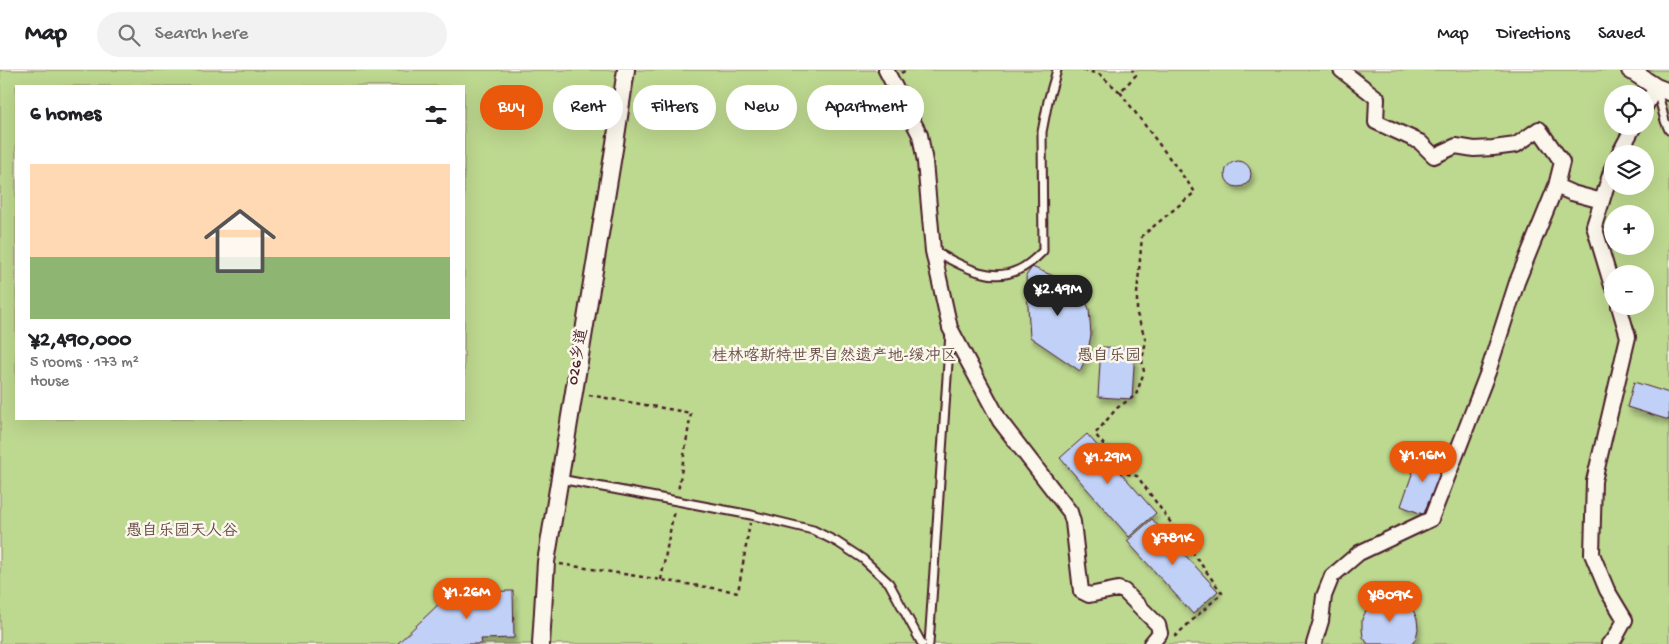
<!DOCTYPE html>
<html lang="en">
<head>
<meta charset="utf-8">
<style>
  :root { --surface:#fff; --page:#f2f2f2; --text:#202124; --muted:#757577; --line:#e0e0e0; --accent:#ea580c }
  body { margin:0; font-family:"Gochi Hand","LXGW WenKai TC",sans-serif; background:var(--page); color:var(--text); height:100vh; display:flex; flex-direction:column; font-size:19px; white-space:nowrap }
  * { box-sizing:border-box; margin:0 }
  p { font-size:16px; color:var(--muted) }
  .icon { flex:none; width:28px; height:28px; fill:none; stroke:currentColor; stroke-width:2; stroke-linecap:round; stroke-linejoin:round }
  .map { position:relative; flex:1; overflow:hidden }
  .sheet { position:absolute; left:15px; top:15px; width:450px; height:335px; display:flex; flex-direction:column; background:var(--surface); border-radius:0px; box-shadow:0 5px 20px #0002 }
  .sheet>* { flex:none }
  .guide { position:absolute; left:480px; top:15px; width:475px; height:45px; display:flex; gap:10px }
  .buttons { position:absolute; left:1604px; top:15px; display:grid; gap:10px }
  .buttons a { display:grid; place-items:center; width:50px; height:50px; border-radius:50%; background:var(--surface); box-shadow:0 5px 20px #0002; font-size:25px }
  .price { position:absolute; translate:-50% -42px; padding:0 11px; border-radius:18px; background:var(--accent); color:#fff; font-size:16px; line-height:32px; filter:drop-shadow(0 1px 2px #0008) }
  .price::after { content:''; position:absolute; left:50%; top:30px; width:15px; height:11px; margin-left:-8px; background:inherit; clip-path:polygon(0 0,100% 0,50% 100%) }
  .price.active { background:#222; color:#fff }
  ul { padding:0; list-style:none }
  li { display:grid; align-content:center; gap:10px; height:265px; padding:0 15px }
  li span { display:grid; place-items:center; height:155px; border-radius:0px; color:#555 }
  li>.icon { margin-inline-start:auto }
  span .icon { width:90px; height:90px; fill:#fffc; stroke-width:1 }
  li b { font-size:21px }
  h2 { display:flex; justify-content:space-between; align-items:center; height:60px; padding:0 15px; font-size:21px }
  .pill { padding:0 18px; border-radius:22px; background:var(--surface); box-shadow:0 5px 20px #0002; font-size:18px; line-height:45px }
  .pill.active { background:var(--accent); color:#fff }
  header { display:flex; align-items:center; gap:30px; box-sizing:border-box; height:70px; padding:0 25px; background:var(--surface); border-bottom:1px solid var(--line) }
  header strong { font-size:24px }
  nav { display:flex; gap:28px; margin-inline-start:auto; font-size:18px }
  .search { width:350px; height:45px; background:var(--page); display:flex; align-items:center; gap:12px; box-sizing:border-box; padding:0 18px; border-radius:28px; color:var(--muted); font-size:19px }
  .map>svg:first-child { display:block }
</style>
</head>
<body>
<header>
<strong>Map</strong>
<div class="search"><svg class="icon" aria-label="search" viewBox="0 0 24 24"><circle cx="10" cy="10" r="6"/><path d="M15 15l6 6"/></svg>Search here</div>
<nav><a>Map</a><a>Directions</a><a>Saved</a></nav>
</header>
<div class="map">
<svg width="1669" height="574" viewBox="0 0 1669 574">
  <defs>
    <filter id="shadow"><feDropShadow dx="3" dy="5.5" stdDeviation="2.5" flood-color="#0004"/></filter>
  </defs>
  <rect width="100%" height="100%" fill="#fbf7ec"/>
  <filter id="ink" filterUnits="userSpaceOnUse"><feTurbulence type="fractalNoise" baseFrequency=".02" numOctaves="2"/><feDisplacementMap in="SourceGraphic" scale="10" xChannelSelector="R" yChannelSelector="G"/><feConvolveMatrix kernelMatrix="1 2 1 2 8 2 1 2 1" color-interpolation-filters="sRGB"/></filter>
  <g filter="url(#ink)">
    <!-- green -->
    <path fill="#bdd88f" stroke="#847c5d" fill-rule="evenodd" d="M 0,0 L 1669,0 L 1669,574 L 0,574 ZM 16,16 L 464,16 L 464,349 L 16,349 ZM 1612,24 L 1645,24 L 1645,56 L 1612,56 ZM 1612,84 L 1645,84 L 1645,116 L 1612,116 ZM 1612,144 L 1645,144 L 1645,176 L 1612,176 ZM 1612,204 L 1645,204 L 1645,236 L 1612,236 Z"/>
    <!-- building -->
    <path fill="#c0d0f6" stroke="#4a1f2b" filter="url(#shadow)" d="M1225 104a13 13 0 1 1 26 0a13 13 0 1 1-26 0Z
      M 1032,197 L 1063,210 L 1079,223 L 1085,230 L 1089,239 L 1091,265 L 1087,285 L 1080,301 L 1030,267 L 1026,206 Z
      M 1101,277 L 1135,278 L 1132,329 L 1098,327 Z
      M 1634,312 L 1669,323 L 1669,350 L 1627,337 Z
      M 1087,364 L 1156,443 L 1129,467 L 1060,388 Z
      M 1420,381 L 1445,390 L 1425,445 L 1401,436 Z
      M 1152,449 L 1218,521 L 1193,544 L 1127,471 Z
      M 513,521 L 514,568 L 481,569 L 482,574 L 397,574 L 444,529 L 459,522 Z
      M 1389,528 L 1398,530 L 1406,534 L 1413,540 L 1417,549 L 1418,559 L 1416,568 L 1412,574 L 1368,574 L 1363,567 L 1362,558 L 1362,549 L 1366,541 L 1373,534 L 1380,530 Z"/>
    <g fill="none" stroke-linecap="round" stroke-linejoin="round">
      <defs>
        <path id="service" d="M 1657,20 L 1665,51 L 1669,60
          M 934,181 C 959,194 989,214 1018,200 C 1028,196 1036,188 1043,181 L 1042,62 L 1048,31 L 1057,0
          M 560,409 L 751,445 L 813,460 L 837,472 L 863,489 L 889,513 L 922,574
          M 929,574 L 950,263"/>
        <path id="minor" d="M 886,0 L 920,65 L 925,92 L 933,181 L 950,258 L 1000,351 L 1070,442 L 1073,452 L 1081,521 L 1089,525 L 1118,519 L 1124,521 L 1158,555 L 1160,563 L 1151,574
          M 1341,0 L 1377,28 L 1376,52 L 1420,72 L 1434,86 L 1456,76 L 1474,79 L 1493,78 L 1516,75 L 1539,59 L 1562,92 L 1556,116 L 1572,123 L 1602,131 L 1612,98
          M 1645,37 L 1656,17
          M 1619,84 L 1634,56
          M 1602,131 L 1594,156 L 1612,216
          M 1314,574 L 1321,551 L 1324,526 L 1332,506 L 1359,483 L 1431,449 L 1488,302 L 1517,212 L 1556,116
          M 1609,574 L 1614,570 L 1625,550 L 1607,520 L 1592,484 L 1594,411 L 1628,267 L 1619,236"/>
        <path id="tertiary" d="M 1630,0 L 1656,17 L 1669,22
          M 541,574 L 546,492 L 615,73 L 626,0"/>
      </defs>
      <!-- service casing -->
      <use href="#service" stroke="#4a1f2b" stroke-width="11"/>
      <!-- minor casing -->
      <use href="#minor" stroke="#4a1f2b" stroke-width="18"/>
      <!-- tertiary casing -->
      <use href="#tertiary" stroke="#4a1f2b" stroke-width="20"/>
      <!-- path -->
      <path stroke="#4a1f2b" stroke-width="2.5" stroke-dasharray="4 4" stroke-linecap="butt" d="M 1083,0 L 1099,4 L 1120,22 L 1136,5 L 1132,0
        M 901,3 L 907,0
        M 1120,22 L 1195,122 L 1142,166 L 1137,224 L 1137,244 L 1146,271 L 1142,290 L 1144,302 L 1136,325 L 1117,338 L 1095,364 L 1128,404 L 1137,406 L 1222,523 L 1172,569
        M 589,325 L 691,343 L 678,422
        M 560,494 L 738,522 L 750,453
        M 661,510 L 674,440"/>
      <!-- service -->
      <use href="#service" stroke="#fbf7ec" stroke-width="7"/>
      <!-- minor -->
      <use href="#minor" stroke="#fbf7ec" stroke-width="14"/>
      <!-- tertiary -->
      <use href="#tertiary" stroke="#fbf7ec" stroke-width="16"/>
    </g>
  </g>
  <g text-anchor="middle" dominant-baseline="central" stroke-width="5" stroke-linejoin="round" paint-order="stroke">
    <!-- street labels -->
    <g font-size="16" fill="#4a1f2b" stroke="#fbf7ec">
      <text transform="translate(579 287) rotate(-80)">026乡道</text>
    </g>
    <!-- park labels -->
    <g font-size="16" fill="#674d44" stroke="#fbf7ec">
      <text x="834" y="287">桂林喀斯特世界自然遗产地-缓冲区</text>
      <text x="1109" y="287">愚自乐园</text>
      <text x="182" y="462">愚自乐园天人谷</text>
    </g>
  </g>
</svg>
<div class="buttons">
<a><svg class="icon" aria-label="locate" viewBox="0 0 24 24"><circle cx="12" cy="12" r="6"/><path d="M12 2v4M12 18v4M2 12h4M18 12h4"/></svg></a>
<a><svg class="icon" aria-label="layers" viewBox="0 0 24 24"><path d="M12 4l9 5-9 5-9-5zM3 14l9 5 9-5"/></svg></a>
<a>+</a>
<a>−</a>
</div>
<b class="price active" style="left:1058px;top:247px">¥2.49M</b>
<b class="price" style="left:1423px;top:413px">¥1.16M</b>
<b class="price" style="left:1108px;top:415px">¥1.29M</b>
<b class="price" style="left:1173px;top:496px">¥781K</b>
<b class="price" style="left:467px;top:550px">¥1.26M</b>
<b class="price" style="left:1390px;top:553px">¥809K</b>
<div class="guide">
<a class="pill active">Buy</a>
<a class="pill">Rent</a>
<a class="pill">Filters</a>
<a class="pill">New</a>
<a class="pill">Apartment</a>
</div>
<section class="sheet">
<h2>6 homes<svg class="icon" aria-label="filters" viewBox="0 0 24 24"><path d="M4 7h16M4 17h16"/><circle cx="9" cy="7" r="2"/><circle cx="15" cy="17" r="2"/></svg></h2>
<ul>
<li><span style="background:linear-gradient(#ffd9b3 60%,#8fb573 0)"><svg class="icon" aria-label="home" viewBox="0 0 24 24"><path d="M3 11l9-7 9 7M6 9v11h12V9"/></svg></span><div><b>¥2,490,000</b><p>5 rooms · 173 m²</p><p>House</p></div></li>
</ul>
</section>
</div>
</body>
</html>
